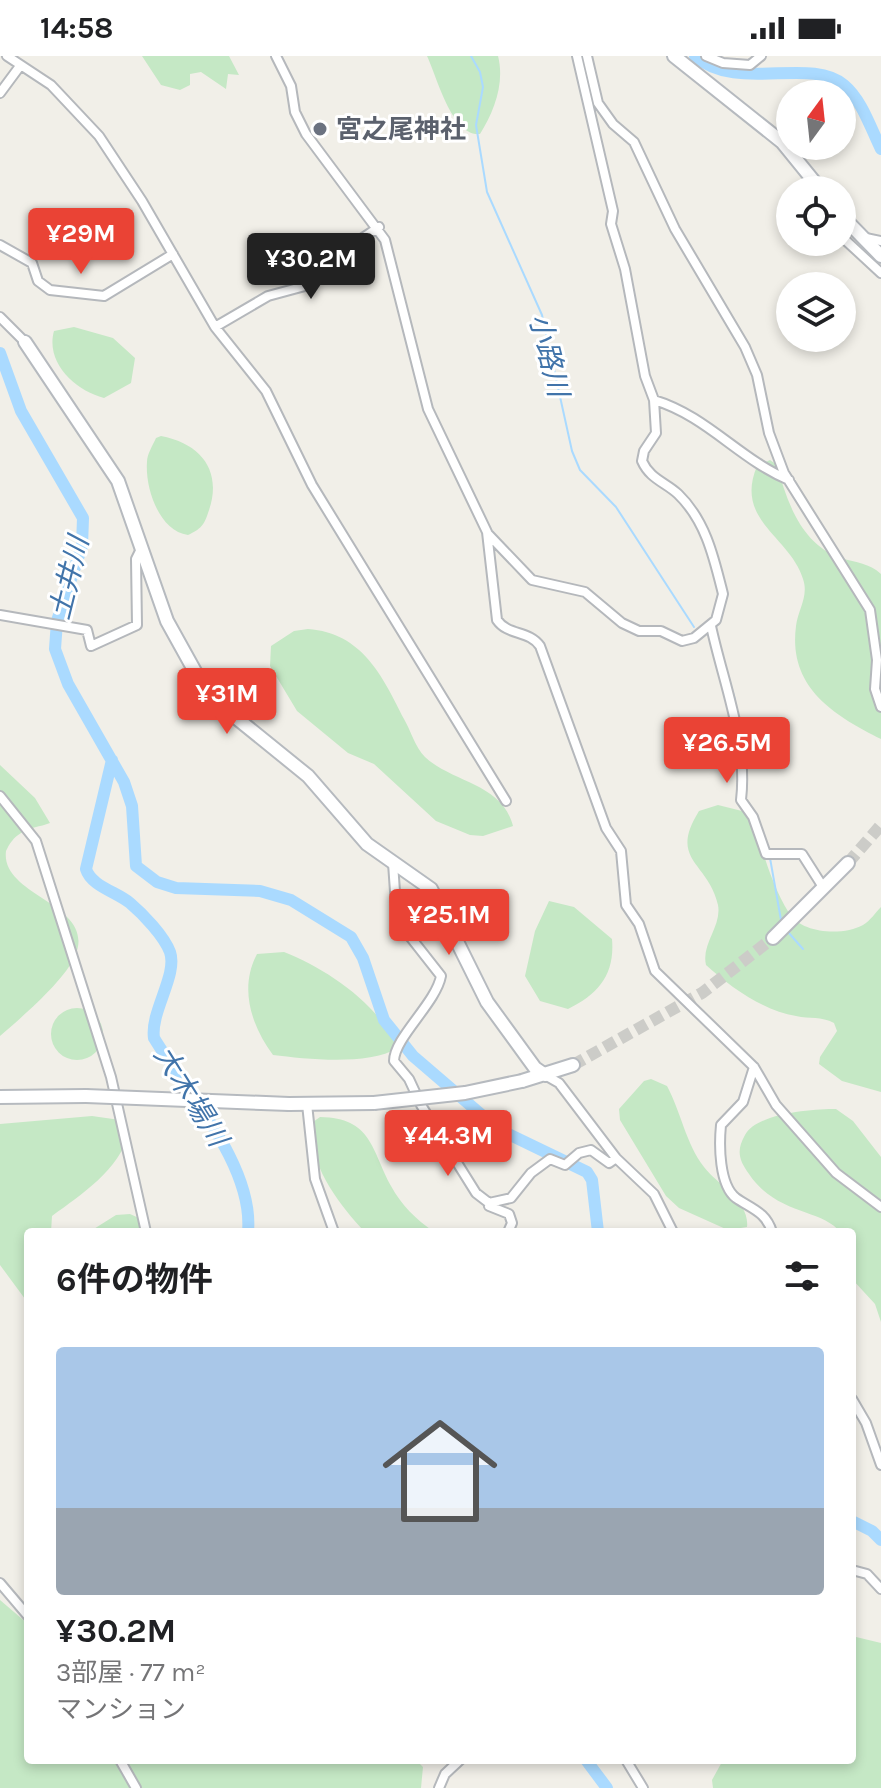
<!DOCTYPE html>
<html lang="ja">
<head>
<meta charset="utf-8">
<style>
  :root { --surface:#fff; --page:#f6f6f6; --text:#202124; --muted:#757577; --accent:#ea4335 }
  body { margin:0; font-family:Karla,"Noto Sans JP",sans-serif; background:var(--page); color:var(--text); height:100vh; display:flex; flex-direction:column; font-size:30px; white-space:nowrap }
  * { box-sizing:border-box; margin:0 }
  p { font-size:26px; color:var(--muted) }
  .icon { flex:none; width:44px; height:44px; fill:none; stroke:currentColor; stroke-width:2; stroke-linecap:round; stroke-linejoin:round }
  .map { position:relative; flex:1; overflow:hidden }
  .drawer { position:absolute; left:24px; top:1172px; width:832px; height:536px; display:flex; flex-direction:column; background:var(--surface); border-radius:8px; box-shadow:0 4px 12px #0003 }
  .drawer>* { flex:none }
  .needle { width:52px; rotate:15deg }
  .fabs { position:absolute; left:776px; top:24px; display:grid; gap:16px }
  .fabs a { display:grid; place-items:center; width:80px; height:80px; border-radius:50%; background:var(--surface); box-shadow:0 4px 12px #0003; font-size:40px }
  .price { position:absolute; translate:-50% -68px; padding:0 18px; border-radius:8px; background:var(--accent); color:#fff; font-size:26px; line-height:52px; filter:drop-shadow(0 2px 4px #0008) }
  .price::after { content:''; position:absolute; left:50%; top:48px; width:24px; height:18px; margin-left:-12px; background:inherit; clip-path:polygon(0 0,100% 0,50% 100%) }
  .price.on { background:#222; color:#fff }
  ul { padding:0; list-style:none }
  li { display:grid; align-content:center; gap:16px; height:424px; padding:0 32px }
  li span { display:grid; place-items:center; height:248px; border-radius:8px; color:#555 }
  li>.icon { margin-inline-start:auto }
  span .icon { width:144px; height:144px; fill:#fffc; stroke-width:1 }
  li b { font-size:34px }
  h2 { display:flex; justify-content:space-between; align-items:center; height:96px; padding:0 32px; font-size:34px }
  .status { display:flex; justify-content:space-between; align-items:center; height:56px; padding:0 40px; background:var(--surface); direction:ltr }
  .status svg { height:22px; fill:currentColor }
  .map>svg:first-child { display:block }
</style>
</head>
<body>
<div class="status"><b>14:58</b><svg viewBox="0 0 49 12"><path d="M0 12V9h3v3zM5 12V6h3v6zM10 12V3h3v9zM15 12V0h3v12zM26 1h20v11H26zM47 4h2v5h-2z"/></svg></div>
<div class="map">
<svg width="881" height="1732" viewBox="0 0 881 1732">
  <rect width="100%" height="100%" fill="#f1efe8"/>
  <!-- green -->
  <path fill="#c5e8c5" d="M 142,0 L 229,0 L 239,19 L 228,18 L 226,33 L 201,16 L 190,18 L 190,29 L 180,34 L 161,29 Z
    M 427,0 L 498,0 C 505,27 494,56 480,78 C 452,81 437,21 427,0 Z
    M 74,271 L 113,282 L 135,302 L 131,327 L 104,342 C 76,335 45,307 54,275 Z
    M 161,380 C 203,388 223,417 208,457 C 204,469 201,473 188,479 C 159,475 145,432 147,406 C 147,398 153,389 156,382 Z
    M 770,404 L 777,409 C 787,447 802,489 841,502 C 857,507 869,507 881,518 L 881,683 C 833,659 788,631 796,570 C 798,554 809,540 803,523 C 790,480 734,465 757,410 Z
    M 308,573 C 362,577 382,619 404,663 C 411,675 415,691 425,701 C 453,727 502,727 513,770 L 483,780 L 470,779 L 436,765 L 374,708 L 348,697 L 297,655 L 270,610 L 271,590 L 294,575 Z
    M 0,709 L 35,742 L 50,767 C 40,771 30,771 21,777 C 14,781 9,788 6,795 C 0,841 98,848 75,900 C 65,924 21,962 0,980 Z
    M 718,749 L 742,755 L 753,765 C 763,796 772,830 789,857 C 802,878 843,880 863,869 C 870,865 876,856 881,851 L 881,1036 L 842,1025 L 819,1008 L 820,1001 L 837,975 L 834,967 C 821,960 810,963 796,960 C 764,955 730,931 706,909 C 701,888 722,870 718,849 C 708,805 668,805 699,755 Z
    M 549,845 L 574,851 L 612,883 C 615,918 599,938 568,953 L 540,945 L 525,920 L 535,875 Z
    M 284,896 C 327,913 379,948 398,992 C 367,1010 307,1003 273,999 C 251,969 239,932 257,898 Z
    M51 978a26 26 0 1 1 52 0a26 26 0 1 1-52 0Z
    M 651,1023 L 667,1030 C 681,1056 686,1088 704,1111 C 718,1129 750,1146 747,1171 L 728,1174 L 679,1152 L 666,1140 L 620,1064 L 619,1053 L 644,1025 Z
    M 836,1053 L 853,1065 L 881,1101 L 881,1266 L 875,1248 L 852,1223 L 852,1176 L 840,1176 C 823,1153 776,1159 749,1118 C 739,1104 736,1095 745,1079 C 757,1057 813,1053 836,1053 Z
    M 92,1060 L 120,1064 L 129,1077 C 119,1114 82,1138 52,1160 L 51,1176 L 28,1176 L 28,1247 L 0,1209 L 0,1068 Z
    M 320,1061 C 372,1062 371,1093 391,1130 C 402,1150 416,1163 434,1176 L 365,1176 C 339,1149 305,1104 313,1066 Z
    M 130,1158 L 141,1163 L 141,1176 L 89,1176 L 116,1159 Z
    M 0,1544 L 28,1568 L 28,1704 L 416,1704 L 423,1711 L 421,1732 L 0,1732 Z
    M 852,1580 L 881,1587 L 881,1732 L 713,1732 L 712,1724 L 723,1704 L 852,1704 Z"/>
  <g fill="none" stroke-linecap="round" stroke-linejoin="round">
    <!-- stream -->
    <path stroke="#aadaff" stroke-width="2" d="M 471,0 L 480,16 L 483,31 L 476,69 L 487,136 L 542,259 L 572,395 L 580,414 L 616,451 L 694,571
      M 726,612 L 735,644
      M 745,713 L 746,727
      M 770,802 L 781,864
      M 788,876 L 803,893"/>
    <!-- river -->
    <path stroke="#aadaff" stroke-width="12" d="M 695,0 C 737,37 810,0 844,29 C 862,44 871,73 881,93
      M 0,297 L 21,355 L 83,462 L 82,490 L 57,565 L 55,593 L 68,628 L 124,726 L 132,750 L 136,810 L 157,826 L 176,832 L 260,835 L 291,844 L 351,881 L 363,902 L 384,964 L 413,1000 L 498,1073 L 587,1116 L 592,1124 L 598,1176
      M 112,704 L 86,813 C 91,830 117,836 130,847 C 143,858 164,880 170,896 C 178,919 150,956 154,982 C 187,1037 254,1110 248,1176
      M 852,1465 L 872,1475 L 881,1484
      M 586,1704 L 607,1732"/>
    <!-- secondary-tunnel -->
    <path stroke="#ccccc8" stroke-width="12" stroke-dasharray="12 6" stroke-linecap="butt" d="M 848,807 L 881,769
      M 573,1009 L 702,937 L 773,882"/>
    <defs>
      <path id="street" d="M 7,0 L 51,29 L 99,80 L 142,145 L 215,271 L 266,335 L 312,429 L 506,745
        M 276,0 L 291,30 L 295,56 L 306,78 L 385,184 L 428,353 L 487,476 L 497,564 C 508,580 529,574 540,590 L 606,772 L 621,795 L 626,849 L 639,868 L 655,915 L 754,1011 L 776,1049 L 836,1117 L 881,1151
        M 587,0 L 598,47 L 613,68 L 634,86 L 675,173 L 745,291 L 757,319 L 769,377 L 784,417 L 870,554 L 877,604 L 875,633 L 881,651
        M 706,0 L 723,7 L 750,9 L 761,0
        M 0,37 L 20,10
        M 842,181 L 881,217
        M 861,181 L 881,185
        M 0,189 L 32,207 L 38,225 L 50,234 L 104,240 L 173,198
        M 0,261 L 25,286
        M 215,271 L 268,240 L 305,230 L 336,200 L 379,171
        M 654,344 C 707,360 739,403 789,424
        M 488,478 L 532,524 L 585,536 L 622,567 L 639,575 L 661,575 L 682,585 L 694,582 L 716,564 L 723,538 C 714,502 706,465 678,438 C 665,426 650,423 642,405 L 644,395 L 656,377 L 654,344 L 645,320 L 625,213 L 611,168 L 613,155 L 577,0
        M 0,559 L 87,574 L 91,590 L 137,569 L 136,503 L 141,493
        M 711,570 C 723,626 748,686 741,744 L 753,761 L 766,798 L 802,798 L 823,831
        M 0,740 L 36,785 L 111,1021 L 146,1176
        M 393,807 L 397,864 L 441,920 C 436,947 394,982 394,1005 L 409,1023 L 421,1049 L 476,1137 L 489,1147 L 511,1142 L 531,1117 L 550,1103 L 565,1109 L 579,1097 L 591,1094 L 609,1107 L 616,1102
        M 754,1011 L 743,1046 L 721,1069 C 719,1089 719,1129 736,1142 C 752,1153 766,1156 772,1176
        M 545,1019 L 559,1027 L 616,1102 L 654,1138 L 673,1176
        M 307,1048 L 315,1123 L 334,1176
        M 489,1150 L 509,1158 L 512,1167 L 508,1176
        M 852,1343 L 866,1367 L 881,1409
        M 852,1514 L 867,1518 L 881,1533
        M 0,1527 L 28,1560
        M 120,1704 L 136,1732
        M 626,1704 L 643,1732
        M 439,1732 L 445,1718 L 460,1704"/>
      <path id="secondary" d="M 674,0 L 782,86 L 821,134
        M 842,160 L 881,200
        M 25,286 L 118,425 L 167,565 L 208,639 L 308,720 L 367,788 L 431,833 L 487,946 L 535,1012 L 545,1019
        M 773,882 L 848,807
        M 522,1025 L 573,1009
        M 0,1041 L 86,1040
        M 289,1048 L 374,1047"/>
    </defs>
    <!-- street casing -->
    <use href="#street" stroke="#b5b8bc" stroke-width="12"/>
    <!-- secondary casing -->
    <use href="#secondary" stroke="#b6babf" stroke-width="16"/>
    <!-- street -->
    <use href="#street" stroke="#fff" stroke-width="8"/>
    <!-- secondary -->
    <use href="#secondary" stroke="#fff" stroke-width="12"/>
    <defs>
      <path id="secondary-bridge" d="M 86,1040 L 289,1048
        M 374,1047 L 465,1037 L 522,1025"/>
    </defs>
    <!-- secondary-bridge casing -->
    <use href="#secondary-bridge" stroke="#b6babf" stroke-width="16" stroke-linecap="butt"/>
    <!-- secondary-bridge -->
    <use href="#secondary-bridge" stroke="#fff" stroke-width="12"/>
  </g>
  <!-- markers -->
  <circle fill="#6b7280" stroke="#fff" stroke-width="3" cx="320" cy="73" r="8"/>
  <g text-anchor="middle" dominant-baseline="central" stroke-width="6" stroke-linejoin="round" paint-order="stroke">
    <!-- worship labels -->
    <g font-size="26" font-weight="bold" fill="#5b616d" stroke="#fff" text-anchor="start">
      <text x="336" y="73">宮之尾神社</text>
    </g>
    <!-- water labels -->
    <g font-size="28" font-style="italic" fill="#4174aa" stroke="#fff">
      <text transform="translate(549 299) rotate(76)">小路川</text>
      <text transform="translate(69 522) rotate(-76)">土井川</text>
      <text transform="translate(191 1040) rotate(58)">大木場川</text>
    </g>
  </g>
</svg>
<div class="fabs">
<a><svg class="needle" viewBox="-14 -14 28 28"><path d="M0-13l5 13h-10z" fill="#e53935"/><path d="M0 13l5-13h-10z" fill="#757577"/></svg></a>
<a><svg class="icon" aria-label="locate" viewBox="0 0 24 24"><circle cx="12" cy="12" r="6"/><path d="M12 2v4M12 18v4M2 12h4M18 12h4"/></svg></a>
<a><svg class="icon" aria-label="layers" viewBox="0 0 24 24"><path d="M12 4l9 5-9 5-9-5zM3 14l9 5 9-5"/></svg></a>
</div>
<b class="price" style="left:81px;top:220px">¥29M</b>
<b class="price on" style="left:311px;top:245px">¥30.2M</b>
<b class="price" style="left:227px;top:680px">¥31M</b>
<b class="price" style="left:727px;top:729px">¥26.5M</b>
<b class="price" style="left:449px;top:901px">¥25.1M</b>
<b class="price" style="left:448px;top:1122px">¥44.3M</b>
<section class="drawer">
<h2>6件の物件<svg class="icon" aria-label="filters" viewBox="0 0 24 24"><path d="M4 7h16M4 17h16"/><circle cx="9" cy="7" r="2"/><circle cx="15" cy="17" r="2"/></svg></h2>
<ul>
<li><span style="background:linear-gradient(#a9c7e8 65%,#9aa5b1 0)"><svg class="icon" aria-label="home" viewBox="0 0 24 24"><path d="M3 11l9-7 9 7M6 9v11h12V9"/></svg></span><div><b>¥30.2M</b><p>3部屋 · 77 m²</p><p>マンション</p></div></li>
</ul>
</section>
</div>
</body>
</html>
